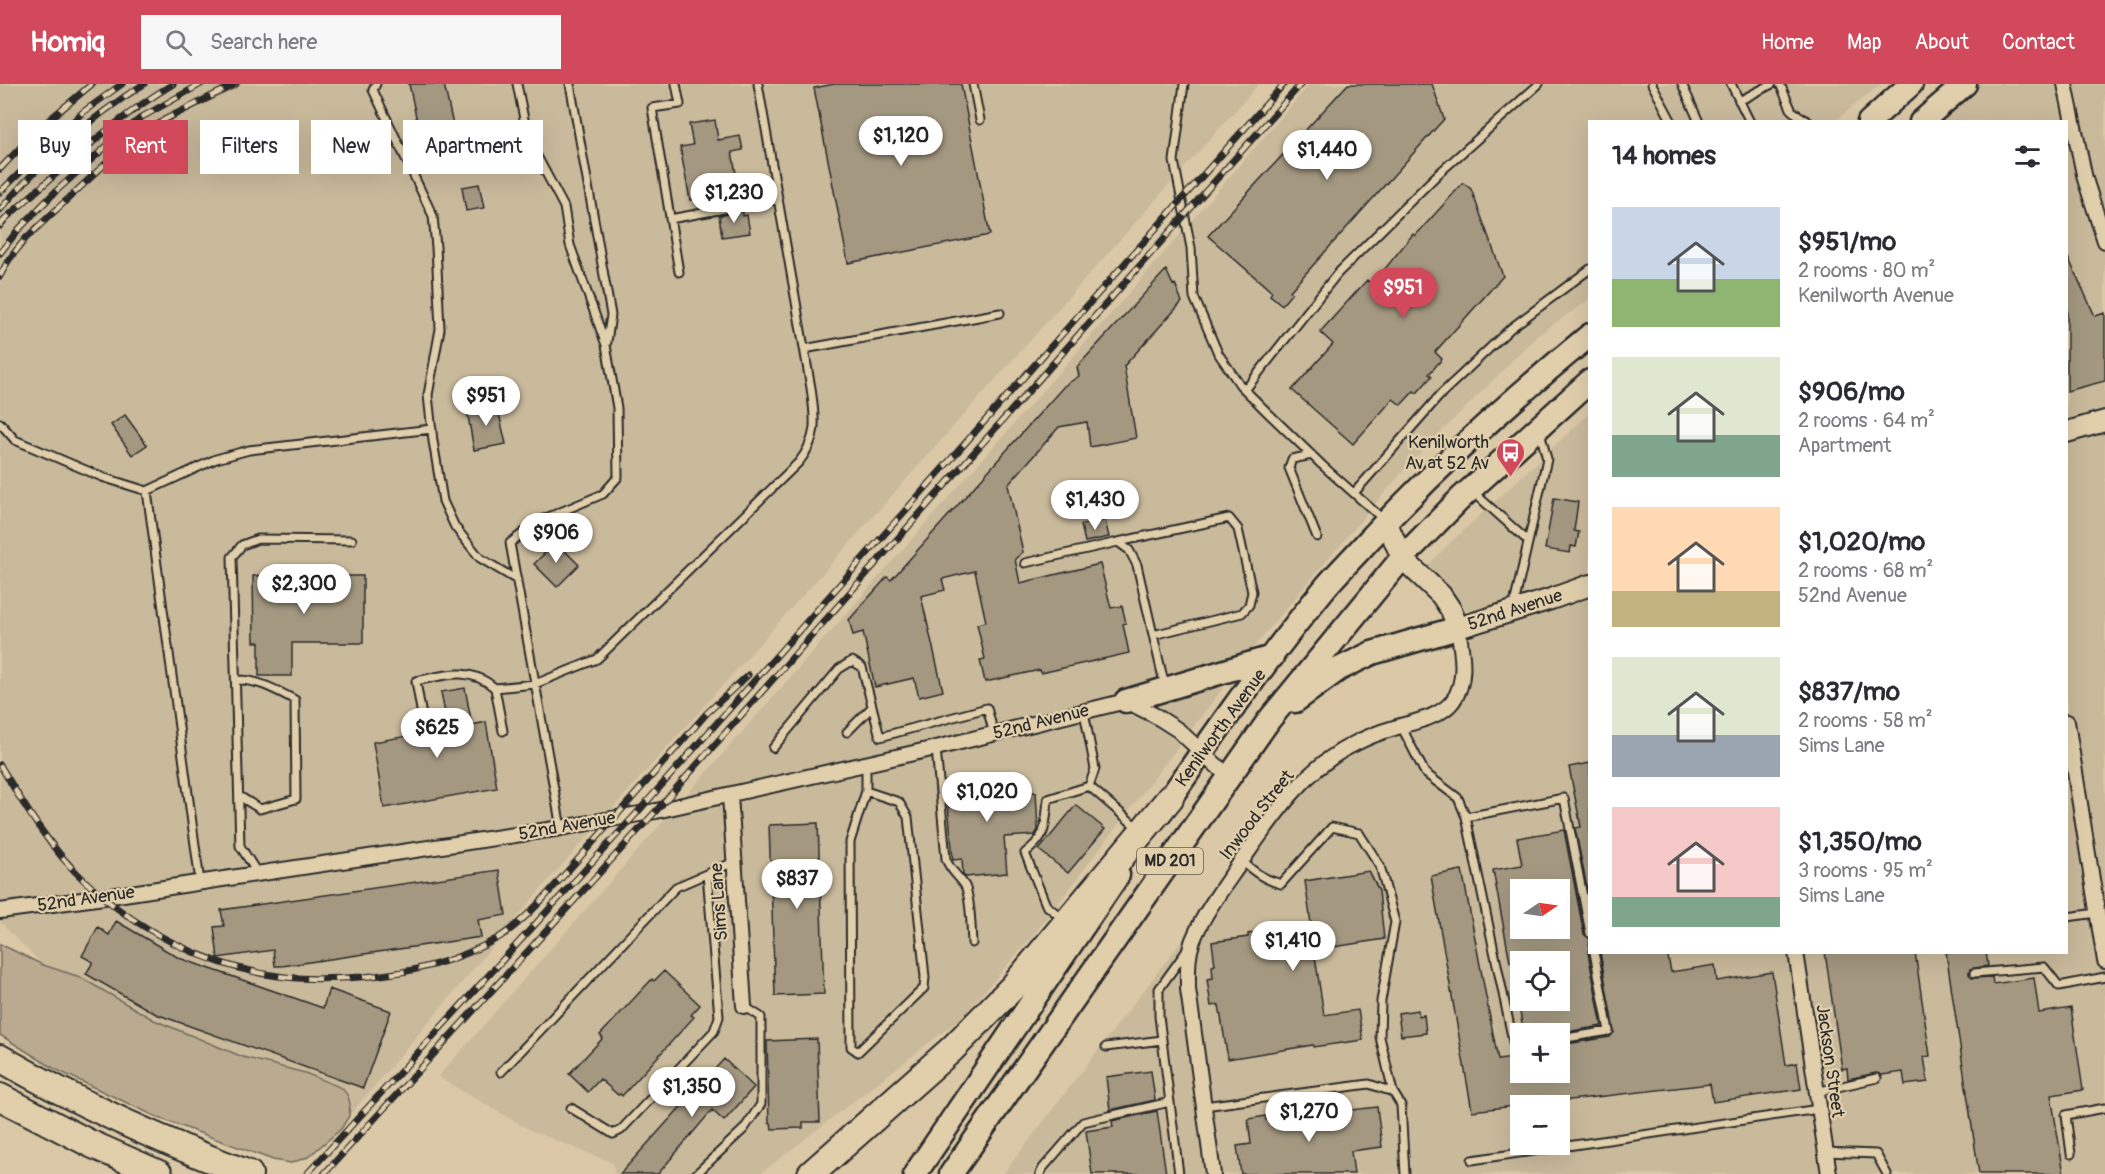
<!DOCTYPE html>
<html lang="en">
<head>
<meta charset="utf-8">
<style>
  :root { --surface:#fff; --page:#f7f7f7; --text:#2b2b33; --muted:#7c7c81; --accent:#d1495b }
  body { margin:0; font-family:Pangolin,sans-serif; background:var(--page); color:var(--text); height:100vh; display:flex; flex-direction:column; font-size:22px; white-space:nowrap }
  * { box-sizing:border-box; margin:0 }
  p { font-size:20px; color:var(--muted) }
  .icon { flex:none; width:33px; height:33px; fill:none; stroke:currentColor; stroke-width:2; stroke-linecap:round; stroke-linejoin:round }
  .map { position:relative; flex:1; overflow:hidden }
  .details { position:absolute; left:1588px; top:36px; width:480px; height:834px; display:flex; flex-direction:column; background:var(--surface); border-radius:0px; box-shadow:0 6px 24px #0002 }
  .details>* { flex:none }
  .guide { position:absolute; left:18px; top:36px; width:570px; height:54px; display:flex; gap:12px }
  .needle { width:39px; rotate:77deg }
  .buttons { position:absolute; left:1510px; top:795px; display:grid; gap:12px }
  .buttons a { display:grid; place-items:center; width:60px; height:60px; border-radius:0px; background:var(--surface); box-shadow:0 6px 24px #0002; font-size:30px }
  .price { position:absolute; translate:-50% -51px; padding:0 14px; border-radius:21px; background:#fff; color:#222; font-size:20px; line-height:39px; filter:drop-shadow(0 2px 3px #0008) }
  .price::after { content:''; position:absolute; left:50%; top:36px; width:18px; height:14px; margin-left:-9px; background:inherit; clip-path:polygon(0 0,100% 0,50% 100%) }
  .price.on { background:var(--accent); color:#fff }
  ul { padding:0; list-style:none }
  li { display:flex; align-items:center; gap:18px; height:150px; padding:0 24px }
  li span { display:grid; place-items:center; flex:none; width:168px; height:120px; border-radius:0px; color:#555 }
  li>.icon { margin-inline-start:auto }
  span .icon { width:72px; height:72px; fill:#fffc; stroke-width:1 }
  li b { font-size:26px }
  h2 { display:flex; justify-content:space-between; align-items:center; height:72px; padding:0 24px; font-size:26px }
  .pill { padding:0 21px; border-radius:0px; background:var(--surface); box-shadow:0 6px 24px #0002; font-size:21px; line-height:54px }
  .pill.on { background:var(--accent); color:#fff }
  header { display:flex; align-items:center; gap:36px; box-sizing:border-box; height:84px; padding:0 30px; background:var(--accent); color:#fff }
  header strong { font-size:28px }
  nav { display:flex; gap:33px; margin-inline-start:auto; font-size:21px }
  .search { width:420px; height:54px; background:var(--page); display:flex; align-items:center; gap:15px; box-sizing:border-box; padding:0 21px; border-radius:0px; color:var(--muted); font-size:22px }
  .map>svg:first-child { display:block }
</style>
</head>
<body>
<header>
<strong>Homiq</strong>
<div class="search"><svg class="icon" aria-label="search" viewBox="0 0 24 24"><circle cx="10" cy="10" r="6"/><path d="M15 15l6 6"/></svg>Search here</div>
<nav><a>Home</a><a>Map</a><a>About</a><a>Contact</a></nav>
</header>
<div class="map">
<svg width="2105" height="1090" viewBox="0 0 2105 1090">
  <rect width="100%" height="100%" fill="#dac8a7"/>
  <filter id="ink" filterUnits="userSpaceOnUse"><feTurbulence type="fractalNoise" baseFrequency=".0167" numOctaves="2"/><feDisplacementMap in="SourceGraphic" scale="12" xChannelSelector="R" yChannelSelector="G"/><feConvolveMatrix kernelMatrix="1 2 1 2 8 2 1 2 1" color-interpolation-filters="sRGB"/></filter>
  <g filter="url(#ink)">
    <!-- built -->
    <path fill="#caba9c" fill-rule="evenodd" d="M 0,0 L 1259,0 L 547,798 L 349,1032 L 350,1020 L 305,989 L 243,973 L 154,936 L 80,893 L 43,881 L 0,838 Z
      M 1310,0 L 1881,0 L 1835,37 L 1590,38 L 1590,215 L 1537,252 L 1409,380 L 1262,553 L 1033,852 L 961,934 L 760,1090 L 614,1090 L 613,1079 L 532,1047 L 438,993 L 1143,193 Z
      M 1979,0 L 2105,0 L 2105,1090 L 1003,1090 L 1233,790 L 1286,715 L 1351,661 L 1428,634 L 1460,604 L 1458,544 L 1420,490 L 1450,459 L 1590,329 L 1590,868 L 2067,868 L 2067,38 L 1938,37 ZM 1521,806 L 1560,806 L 1560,844 L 1521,844 ZM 1521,878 L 1560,878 L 1560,916 L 1521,916 ZM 1521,950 L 1560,950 L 1560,988 L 1521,988 ZM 1521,1022 L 1560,1022 L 1560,1060 L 1521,1060 Z"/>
    <!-- green -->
    <path fill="#baab90" stroke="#726b5e" stroke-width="1.5" d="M 0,860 L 43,881 L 80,893 L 154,936 L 243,973 L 305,989 L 342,1004 L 348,1012 L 350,1020 L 349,1032 L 341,1045 L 308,1073 L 291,1079 L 273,1076 L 159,1034 L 55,985 L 0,951 Z"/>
    <!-- building -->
    <path fill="#a49881" stroke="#2b2b2b" stroke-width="1.5" fill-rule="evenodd" d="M 409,0 L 444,0 L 453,41 L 436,45 L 434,38 L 418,42 Z
      M 834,0 L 961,0 L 990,151 L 848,179 L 814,4 Z
      M 1348,0 L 1432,0 L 1444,35 L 1290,207 L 1292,209 L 1282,221 L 1270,211 L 1272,208 L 1208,152 Z
      M 715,36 L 718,56 L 740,52 L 743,66 L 732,68 L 741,116 L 717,121 L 716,111 L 690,116 L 680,63 L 693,61 L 689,40 Z
      M 1463,99 L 1471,105 L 1503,192 L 1435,268 L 1442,275 L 1429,290 L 1432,292 L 1417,309 L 1414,307 L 1401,321 L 1393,315 L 1353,360 L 1292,306 L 1333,260 L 1320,248 L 1367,196 L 1372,201 L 1413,150 L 1415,152 Z
      M 479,100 L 484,124 L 466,127 L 462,103 Z
      M 743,127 L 743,132 L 747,131 L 750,149 L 722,153 L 719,132 Z
      M 2067,171 L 2095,232 L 2105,229 L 2105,297 L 2067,307 Z
      M 1166,186 L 1173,201 L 1175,200 L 1182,218 L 1124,282 L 1136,354 L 1090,363 L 1087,338 L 1059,343 L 1008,401 L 1023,468 L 1015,475 L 1020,499 L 1100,480 L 1111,524 L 1122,522 L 1126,539 L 1123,540 L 1129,569 L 1041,589 L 1040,586 L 985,598 L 980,576 L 985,575 L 977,540 L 986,538 L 975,487 L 942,495 L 945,506 L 921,512 L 943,607 L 919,613 L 914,594 L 875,603 L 863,548 L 853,551 L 849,536 L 887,493 L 891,496 L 1064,302 L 1079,292 L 1077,283 Z
      M 497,321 L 506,360 L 474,366 L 467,326 Z
      M 125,331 L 147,361 L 132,371 L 111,341 Z
      M 1554,414 L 1578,418 L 1574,447 L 1579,448 L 1576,463 L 1571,462 L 1570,469 L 1545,465 Z
      M 1105,436 L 1109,453 L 1085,458 L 1081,441 Z
      M 556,458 L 579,481 L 557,503 L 534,480 Z
      M 278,486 L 317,486 L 317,492 L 363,492 L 363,559 L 292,559 L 292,592 L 259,592 L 259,558 L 254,558 L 253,492 L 278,491 Z
      M 465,604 L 472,641 L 486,638 L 497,704 L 384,724 L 373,658 L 448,645 L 441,608 Z
      M 1590,679 L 1590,819 L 1575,744 L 1581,743 L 1569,683 Z
      M 995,693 L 997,710 L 1036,708 L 1038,746 L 1035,751 L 1004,753 L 1007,789 L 966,793 L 963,791 L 962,775 L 953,776 L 946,697 Z
      M 1076,721 L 1105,745 L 1068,789 L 1039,766 Z
      M 818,739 L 824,910 L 775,912 L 769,741 Z
      M 1564,746 L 1584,850 L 1590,855 L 1588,869 L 1602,942 L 1560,949 L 1560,942 L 1523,946 L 1518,916 L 1560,916 L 1560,878 L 1510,878 L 1493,786 L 1522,781 L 1517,754 ZM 1521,806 L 1560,806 L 1560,844 L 1521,844 Z
      M 499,786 L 506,831 L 478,836 L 481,853 L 282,882 L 275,882 L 273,866 L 218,874 L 214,843 L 224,842 L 221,826 Z
      M 1462,786 L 1498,976 L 1521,973 L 1521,988 L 1560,988 L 1560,961 L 1610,953 L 1614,948 L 1600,868 L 1667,868 L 1671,888 L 1715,881 L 1717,897 L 1772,888 L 1786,981 L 1797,979 L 1801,1005 L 1713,1018 L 1710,1000 L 1472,1027 L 1431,792 Z
      M 1369,787 L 1379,807 L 1384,855 L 1314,866 L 1324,931 L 1358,926 L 1363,956 L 1313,963 L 1313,961 L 1228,975 L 1219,921 L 1211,922 L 1207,895 L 1213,894 L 1212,882 L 1215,881 L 1212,858 L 1248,853 L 1248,850 L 1311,840 L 1305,797 Z
      M 116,837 L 179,874 L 323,924 L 329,905 L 391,927 L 363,1004 L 156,930 L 86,890 L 93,878 L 82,872 L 98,843 L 109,851 Z
      M 1825,868 L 1915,868 L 1930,972 L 1924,973 L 1928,998 L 1905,1001 L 1903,988 L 1882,991 L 1876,989 L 1848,995 L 1847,984 L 1842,985 Z
      M 1946,868 L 1986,868 L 1988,882 L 1970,885 L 1969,890 L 1972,894 L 1992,893 L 1993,900 L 2034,894 L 2039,929 L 2071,924 L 2083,1006 L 2051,1011 L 2064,1090 L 1979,1090 Z
      M 664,887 L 700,921 L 691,931 L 694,933 L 622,1012 L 620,1010 L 618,1011 L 600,995 L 588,1008 L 569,990 L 603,954 L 600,951 L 652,895 L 654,897 Z
      M 1418,926 L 1419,932 L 1424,931 L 1426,949 L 1401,952 L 1398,929 Z
      M 817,955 L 820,1038 L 803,1038 L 803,1044 L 772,1045 L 771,1039 L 769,1039 L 767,957 Z
      M 724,975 L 754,1003 L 724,1037 L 712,1026 L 658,1090 L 620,1090 Z
      M 1151,987 L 1155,1016 L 1110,1026 L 1106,993 Z
      M 1377,1023 L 1382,1063 L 1351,1067 L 1354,1090 L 1241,1090 L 1237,1062 L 1251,1060 L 1248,1035 L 1266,1032 L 1266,1036 Z
      M 1157,1027 L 1166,1090 L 1092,1090 L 1086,1047 L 1113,1043 L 1112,1037 Z"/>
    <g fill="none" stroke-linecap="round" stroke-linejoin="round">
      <defs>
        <path id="lane" d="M 376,0 L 373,6 L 433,132 L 436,163 L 440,245 L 428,311 L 433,357 L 443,417 L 455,443 L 480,474 L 517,496
          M 517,0 L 528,55 L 564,123 L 570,161 L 606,261 L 617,324 L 618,393 L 603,410 L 539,437 L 510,459 L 561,744
          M 570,0 L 611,231 L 607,258
          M 676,0 L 680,20 L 652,24 L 679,188
          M 973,0 L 980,36
          M 1184,0 L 1174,77 L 1191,164 L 1194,213 L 1218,269 L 1240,301 L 1266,327 L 1322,381 L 1384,436
          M 1652,0 L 1672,38
          M 1682,0 L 1699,38
          M 1731,0 L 1750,38
          M 1780,0 L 1792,27 L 1809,38
          M 1739,17 L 1772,0
          M 670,135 L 778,115
          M 804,265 L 1000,229
          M 1245,306 L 1337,190 L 1437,91 L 1539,0
          M 0,339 L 15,356 L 102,393 L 147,407 L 216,375 L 249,366 L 432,345
          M 1312,371 L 1292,375 L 1289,384 L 1317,453
          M 147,407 L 200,798
          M 1472,407 L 1528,457
          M 1354,409 L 1442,309 L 1511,244 L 1590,185
          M 1118,458 L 1229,434 L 1238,445 L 1252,508 L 1249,521 L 1242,529 L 1153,551
          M 1025,479 L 1118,458 L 1129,466 L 1137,481 L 1165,603
          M 1513,525 L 1547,375 L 1540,348
          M 236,596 C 257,595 276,606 295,616 L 296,715 L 260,725 L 239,712
          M 495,604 L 503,647
          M 422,632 L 416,597 C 445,591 469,582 495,604 L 535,600 L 597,575 L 799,378 C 819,352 815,335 811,304 L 758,0
          M 1401,642 L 1425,689 L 1458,714 L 1466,733 L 1514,962 L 1521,961
          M 847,648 L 872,623
          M 773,664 L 839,585 L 852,577 L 862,583 L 880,653 L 987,624 L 994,650
          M 936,664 L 946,775 C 950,787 959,792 965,802 C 971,815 971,844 972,859
          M 866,680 L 866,707 L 850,758 L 851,963 L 858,968 L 924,904 L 925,893 L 908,733 L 899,718 L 866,707
          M 1089,702 L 1139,745
          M 1466,733 L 1564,714 L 1590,849
          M 1242,777 C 1254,788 1265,796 1281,800 L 1332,743 L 1359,749 L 1380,782 L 1395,838 L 1381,917 L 1380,953 L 1393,1008
          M 258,790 L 240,762 L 232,473 L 242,461 L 258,455 L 352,456
          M 2067,833 L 2097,829
          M 1062,834 L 1046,821 L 1025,769 C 1048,751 1045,742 1048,715 L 1089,702 L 1095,685 L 1084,628
          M 1974,889 L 2044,883 L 2059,902 L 2105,893
          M 1560,955 L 1609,947 L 1594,868
          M 1106,963 L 1162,956
          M 501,988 L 676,803 L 734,778
          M 1816,1008 L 1877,994
          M 1204,1022 L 1369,1000 L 1393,1008 L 1401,1021 L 1405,1090
          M 571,1024 L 613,1050 L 621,1046 L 714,947 L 719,933 L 707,790
          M 1825,1068 L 1876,1070 L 1887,1090
          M 2071,1070 L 2066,1031 L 2105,1024
          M 1472,1076 L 1819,1025
          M 696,1090 L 744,1045 L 761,1020 L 761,933 L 744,922
          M 1040,1090 L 1043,1084 L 1083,1038 L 1170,1018
          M 1179,1090 L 1159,932 L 1159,905 L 1187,866"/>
        <path id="street" d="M 2065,0 L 2085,95 L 2105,157
          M 2067,638 L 2105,877
          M 730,711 L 744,922
          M 0,827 L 104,813 L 561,744 L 656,727 L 936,664 L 1126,617 L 1156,632 L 1178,646 L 1229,693
          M 1796,868 L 1829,1090
          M 1213,1090 L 1188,905 C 1188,888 1187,872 1193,856 C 1204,829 1222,805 1238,782 C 1270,737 1302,686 1352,661 C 1365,654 1380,648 1394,644 C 1413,638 1439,634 1452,618 C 1468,598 1462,568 1458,544"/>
        <path id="secondary" d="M 2067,348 L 2105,337
          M 1386,437 L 1402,474 L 1441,511 L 1451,526 L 1458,544 L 1551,515 L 1590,501"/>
        <path id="primary" d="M 1869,38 L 1911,0
          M 1921,38 L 1965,0
          M 1126,617 L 1272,573
          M 1295,617 L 1339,585 L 1372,569 L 1458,544
          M 1160,729 C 1212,653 1265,577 1324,505 C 1337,489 1353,474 1367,458 C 1436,384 1512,315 1590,251
          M 915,1090 L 1118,791
          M 951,1090 L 1269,636 L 1402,474 L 1461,414 L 1590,297"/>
        <path id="highway" d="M 0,974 C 80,1020 163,1058 249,1090
          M 0,1013 L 91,1060 L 159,1090
          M 811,1090 L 952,965 L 1013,903 L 1170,714"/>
      </defs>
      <!-- lane casing -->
      <use href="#lane" stroke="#2b2b2b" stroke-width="11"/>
      <!-- street casing -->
      <use href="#street" stroke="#2b2b2b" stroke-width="18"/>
      <!-- secondary casing -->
      <use href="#secondary" stroke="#2b2b2b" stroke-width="24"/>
      <!-- primary casing -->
      <use href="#primary" stroke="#2b2b2b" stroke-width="27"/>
      <!-- highway casing -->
      <use href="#highway" stroke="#2b2b2b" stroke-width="30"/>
      <!-- lane -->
      <use href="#lane" stroke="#e1cfac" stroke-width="7"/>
      <!-- street -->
      <use href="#street" stroke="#e1cfac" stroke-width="14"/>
      <!-- secondary -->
      <use href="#secondary" stroke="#e1cfac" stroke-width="20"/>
      <!-- primary -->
      <use href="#primary" stroke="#e1cfac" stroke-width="22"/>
      <!-- highway -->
      <use href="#highway" stroke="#e1cfac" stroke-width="26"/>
      <defs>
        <path id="rail" d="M 0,85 L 37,46 L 92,0
          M 0,108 L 83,28 L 122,0
          M 0,126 C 41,77 90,34 144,0
          M 0,142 L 6,134 C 60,87 111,37 173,0
          M 0,169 L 18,146 L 55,108 L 109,60 L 142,33 L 201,0
          M 0,192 L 8,177 L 26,154 L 117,69 L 164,36 L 236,0
          M 0,681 C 25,723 50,765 86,798 C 137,846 208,883 278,892 C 305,896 333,895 360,893 C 408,890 456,878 498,854 C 515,844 529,829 543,815 L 707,629 L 748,591
          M 307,1090 L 636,730 L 1284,0
          M 324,1090 L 656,727 L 1301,0"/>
      </defs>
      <!-- rail casing -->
      <use href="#rail" stroke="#2b2b2b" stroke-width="7"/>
      <!-- rail -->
      <use href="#rail" stroke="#e1cfac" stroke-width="4.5" stroke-dasharray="14" stroke-linecap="butt"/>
    </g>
  </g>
  <!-- icons -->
  <defs>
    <symbol id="bus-pin" viewBox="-11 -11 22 30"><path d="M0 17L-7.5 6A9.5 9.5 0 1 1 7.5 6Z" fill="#d1495b" stroke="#e1cfac"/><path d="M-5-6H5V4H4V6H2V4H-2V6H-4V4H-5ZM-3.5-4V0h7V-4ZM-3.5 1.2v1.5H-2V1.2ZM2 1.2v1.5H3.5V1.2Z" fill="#fff"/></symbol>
  </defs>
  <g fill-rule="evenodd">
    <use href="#bus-pin" x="1494" y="352" width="33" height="45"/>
  </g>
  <g text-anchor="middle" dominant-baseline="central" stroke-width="4.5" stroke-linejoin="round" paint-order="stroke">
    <!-- shield labels -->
    <rect fill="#e1cfac" stroke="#625c52" stroke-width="1.5" x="1137" y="764" width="66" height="26" rx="4.5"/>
    <g font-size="16" font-weight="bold" fill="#2b2b2b">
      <text x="1170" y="777">MD 201</text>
    </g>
    <!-- poi labels -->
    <g font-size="18" fill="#2b2b2b" stroke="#e1cfac" text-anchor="end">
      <text x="1489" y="358">Kenilworth<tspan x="1489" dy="21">Av at 52 Av</tspan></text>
    </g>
    <!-- street labels -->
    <g font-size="18" fill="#2b2b2b" stroke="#e1cfac">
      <text transform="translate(1515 526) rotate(-18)">52nd Avenue</text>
      <text transform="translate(1041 638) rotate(-14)">52nd Avenue</text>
      <text transform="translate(1221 644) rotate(-54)">Kenilworth Avenue</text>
      <text transform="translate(1257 731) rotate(-52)">Inwood Street</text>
      <text transform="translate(567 742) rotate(-10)">52nd Avenue</text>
      <text transform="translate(86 815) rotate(-8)">52nd Avenue</text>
      <text transform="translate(719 818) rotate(-94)">Sims Lane</text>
      <text transform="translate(1830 977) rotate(82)">Jackson Street</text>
    </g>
  </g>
</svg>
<div class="buttons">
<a><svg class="needle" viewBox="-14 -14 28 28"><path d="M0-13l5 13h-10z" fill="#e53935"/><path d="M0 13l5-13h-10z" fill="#7c7c81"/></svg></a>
<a><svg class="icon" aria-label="locate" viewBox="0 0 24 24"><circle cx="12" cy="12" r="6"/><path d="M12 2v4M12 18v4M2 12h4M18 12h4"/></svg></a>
<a>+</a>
<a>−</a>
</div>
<b class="price" style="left:901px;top:83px">$1,120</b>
<b class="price" style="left:1327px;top:97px">$1,440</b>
<b class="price" style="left:734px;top:140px">$1,230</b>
<b class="price on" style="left:1403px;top:235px">$951</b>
<b class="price" style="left:486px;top:343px">$951</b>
<b class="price" style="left:1095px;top:447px">$1,430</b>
<b class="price" style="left:556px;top:480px">$906</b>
<b class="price" style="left:304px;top:531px">$2,300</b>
<b class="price" style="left:437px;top:675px">$625</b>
<b class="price" style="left:987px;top:739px">$1,020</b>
<b class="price" style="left:797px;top:826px">$837</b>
<b class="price" style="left:1293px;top:888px">$1,410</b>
<b class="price" style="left:692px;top:1034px">$1,350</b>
<b class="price" style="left:1309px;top:1059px">$1,270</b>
<div class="guide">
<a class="pill">Buy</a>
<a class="pill on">Rent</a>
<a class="pill">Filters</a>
<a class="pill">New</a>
<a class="pill">Apartment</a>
</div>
<section class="details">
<h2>14 homes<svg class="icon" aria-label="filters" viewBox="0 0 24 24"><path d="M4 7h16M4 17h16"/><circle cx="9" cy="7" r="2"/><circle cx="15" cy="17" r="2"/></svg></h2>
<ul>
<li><span style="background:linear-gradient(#c9d6e8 60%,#8fb573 0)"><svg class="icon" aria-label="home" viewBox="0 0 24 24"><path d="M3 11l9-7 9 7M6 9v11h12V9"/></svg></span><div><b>$951/mo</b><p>2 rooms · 80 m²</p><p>Kenilworth Avenue</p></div></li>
<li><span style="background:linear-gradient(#dfe7d0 65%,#7fa58c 0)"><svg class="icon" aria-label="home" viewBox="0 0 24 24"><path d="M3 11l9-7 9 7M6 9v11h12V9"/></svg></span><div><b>$906/mo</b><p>2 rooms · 64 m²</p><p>Apartment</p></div></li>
<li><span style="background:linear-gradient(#ffd9b3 70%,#c2b280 0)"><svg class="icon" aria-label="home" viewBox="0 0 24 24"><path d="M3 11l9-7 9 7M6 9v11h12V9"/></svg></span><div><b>$1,020/mo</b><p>2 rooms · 68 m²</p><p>52nd Avenue</p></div></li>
<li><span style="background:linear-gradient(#dfe7d0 65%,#9aa5b1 0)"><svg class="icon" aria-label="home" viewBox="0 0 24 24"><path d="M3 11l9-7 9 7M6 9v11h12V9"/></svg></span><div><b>$837/mo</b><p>2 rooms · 58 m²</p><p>Sims Lane</p></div></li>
<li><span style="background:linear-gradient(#f6c9c9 75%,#7fa58c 0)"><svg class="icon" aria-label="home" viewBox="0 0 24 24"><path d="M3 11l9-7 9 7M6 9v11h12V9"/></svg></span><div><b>$1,350/mo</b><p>3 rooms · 95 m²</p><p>Sims Lane</p></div></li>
</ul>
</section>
</div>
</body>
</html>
